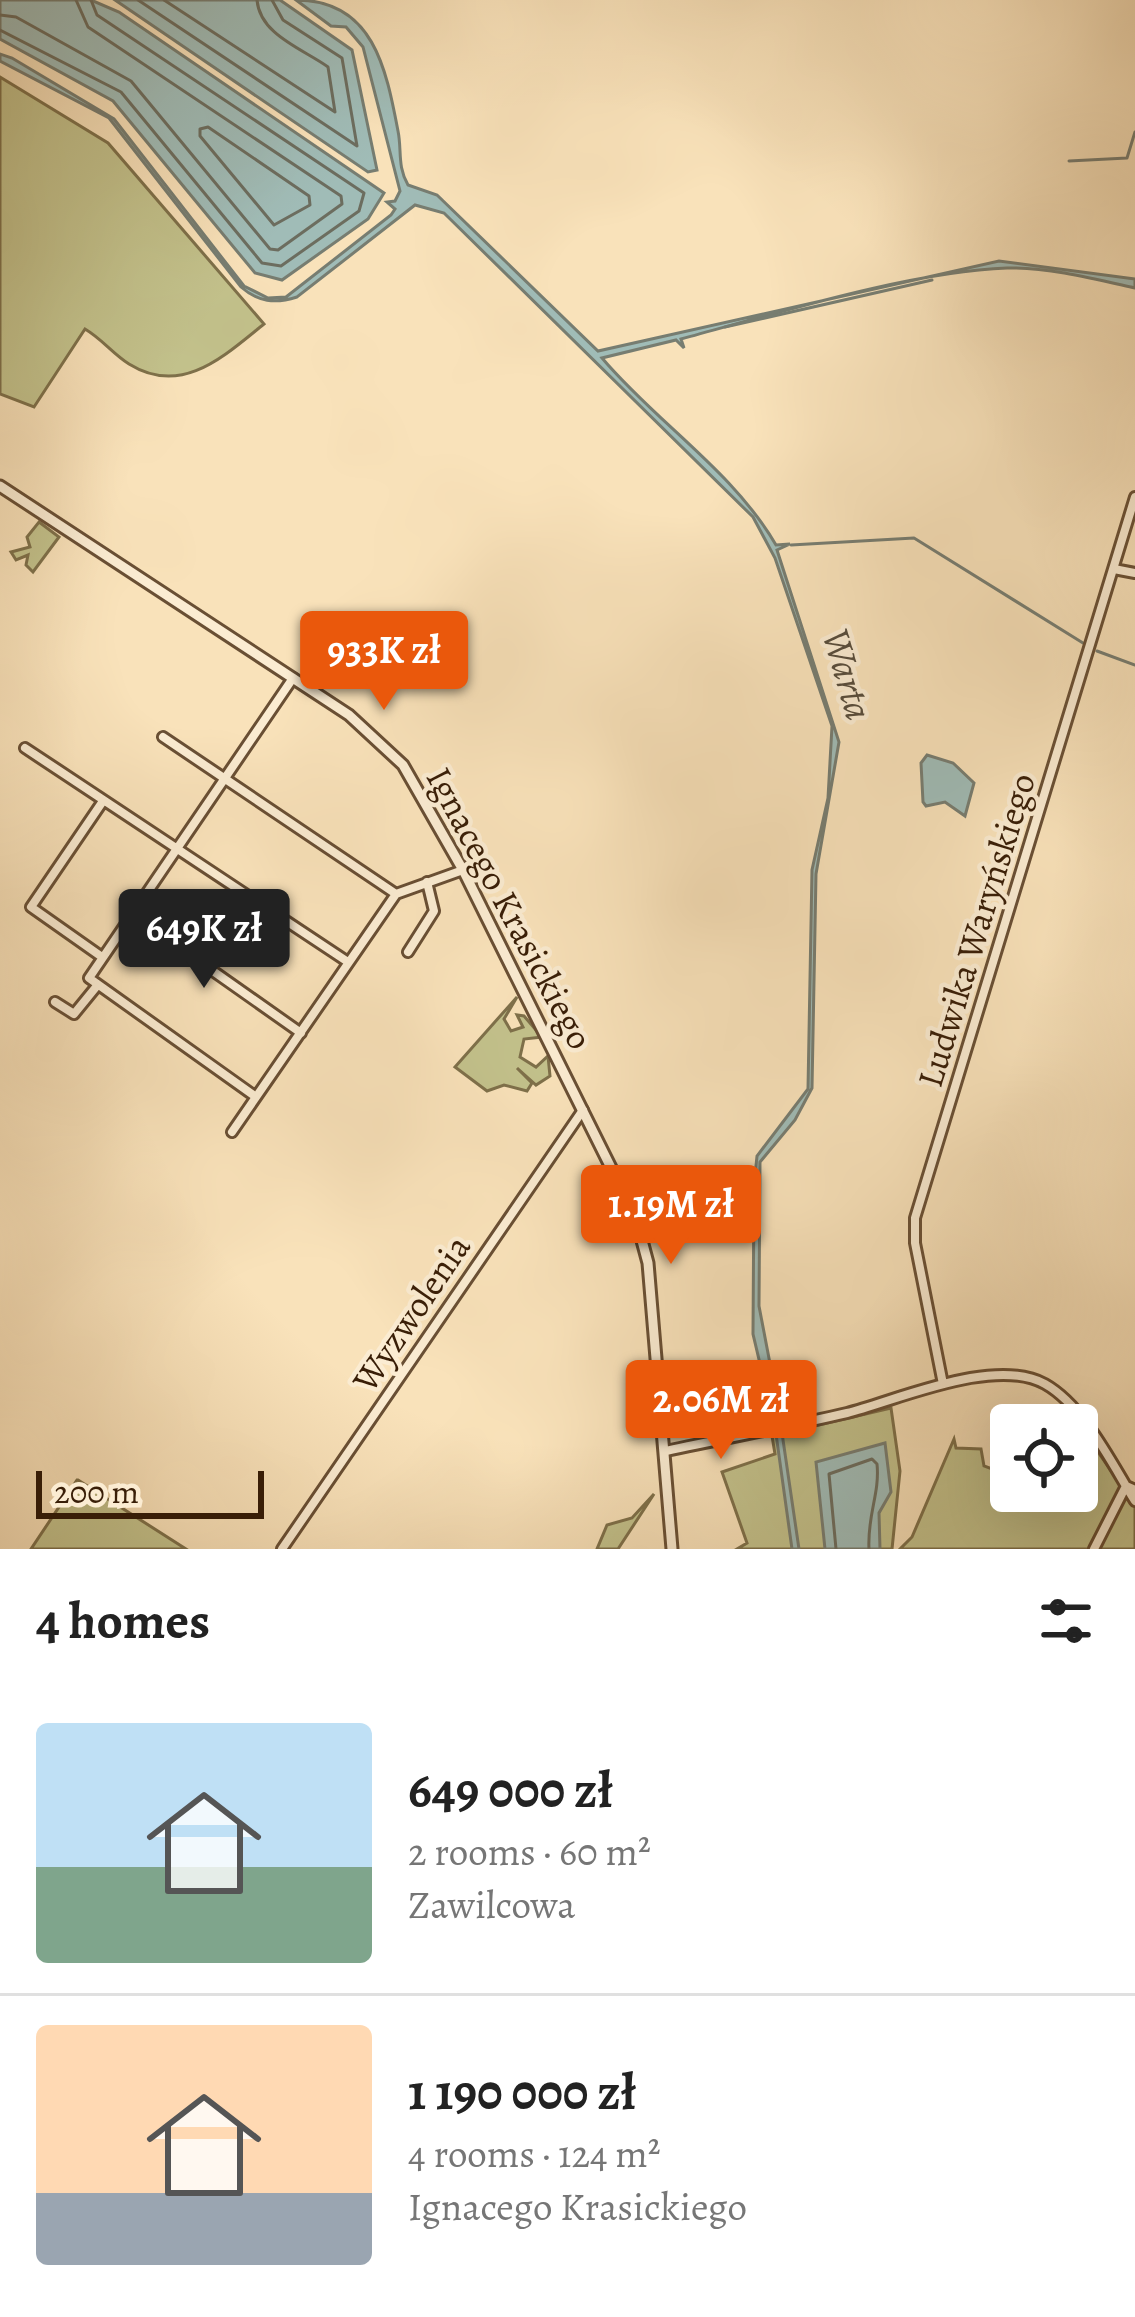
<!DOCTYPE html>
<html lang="en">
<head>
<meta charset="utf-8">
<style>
  :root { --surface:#fff; --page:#f6f6f6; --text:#222; --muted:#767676; --line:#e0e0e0; --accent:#ea580c }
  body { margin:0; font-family:Alegreya,serif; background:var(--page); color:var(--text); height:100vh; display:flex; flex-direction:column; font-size:45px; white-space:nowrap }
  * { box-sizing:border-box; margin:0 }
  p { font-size:39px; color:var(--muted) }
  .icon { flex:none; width:66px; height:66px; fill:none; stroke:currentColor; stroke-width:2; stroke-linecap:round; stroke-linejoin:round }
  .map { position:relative; height:1549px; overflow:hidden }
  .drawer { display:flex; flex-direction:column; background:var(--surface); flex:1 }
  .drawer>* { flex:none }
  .tools { position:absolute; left:990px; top:1404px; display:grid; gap:24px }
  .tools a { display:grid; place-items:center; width:108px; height:108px; border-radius:12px; background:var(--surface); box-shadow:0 12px 48px #0002; font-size:60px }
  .scale { position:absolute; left:36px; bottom:30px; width:228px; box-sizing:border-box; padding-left:12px; border:6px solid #391e07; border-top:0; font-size:33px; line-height:42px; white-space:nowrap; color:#391e07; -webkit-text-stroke:9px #fbecd2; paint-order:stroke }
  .price { position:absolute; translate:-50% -102px; padding:0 27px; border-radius:12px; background:var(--accent); color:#fff; font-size:39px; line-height:78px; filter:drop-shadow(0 3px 6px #0008) }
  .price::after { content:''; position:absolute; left:50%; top:72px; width:36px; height:27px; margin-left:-18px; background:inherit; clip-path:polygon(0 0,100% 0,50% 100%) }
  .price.active { background:#222; color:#fff }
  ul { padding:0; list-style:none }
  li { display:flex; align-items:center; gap:36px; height:300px; padding:0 36px }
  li+li { border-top:3px solid var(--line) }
  li span { display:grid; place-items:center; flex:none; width:336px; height:240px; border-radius:12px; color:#555 }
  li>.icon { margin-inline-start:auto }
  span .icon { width:144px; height:144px; fill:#fffc; stroke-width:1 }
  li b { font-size:51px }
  h2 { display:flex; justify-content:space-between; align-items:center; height:144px; padding:0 36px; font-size:51px }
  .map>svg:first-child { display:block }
</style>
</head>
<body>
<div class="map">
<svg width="1135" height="1549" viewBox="0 0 1135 1549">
  <rect width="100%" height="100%" fill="#f9e2ba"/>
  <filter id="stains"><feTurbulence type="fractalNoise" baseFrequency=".00167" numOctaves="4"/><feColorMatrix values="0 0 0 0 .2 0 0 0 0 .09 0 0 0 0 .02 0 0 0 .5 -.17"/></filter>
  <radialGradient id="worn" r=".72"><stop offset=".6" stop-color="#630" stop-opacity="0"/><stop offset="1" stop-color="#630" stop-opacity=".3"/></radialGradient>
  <!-- green -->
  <path fill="#c3c28c" stroke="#7e704a" stroke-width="3" d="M 0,77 L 108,143 L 264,324 C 224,356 182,397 129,364 C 113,354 102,339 85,329 L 34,407 L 0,394 Z
    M 39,522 L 59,537 L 33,572 L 26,565 L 28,555 L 16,560 L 11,552 L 30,547 L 27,537 Z
    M 517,997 L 504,1019 L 511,1031 L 523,1027 L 517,1015 L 524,1016 L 542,1037 L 524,1039 L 520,1057 L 536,1067 L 548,1056 L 550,1076 L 536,1085 L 517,1068 L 532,1083 L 527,1091 L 504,1085 L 487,1091 L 455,1067 Z
    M 891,1408 L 900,1471 L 892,1549 L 737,1549 L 747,1543 L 722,1472 L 775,1454 L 772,1436 Z
    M 1079,1425 L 1135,1505 L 1135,1549 L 900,1549 L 912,1537 L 954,1439 L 956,1448 L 981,1449 L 984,1466 L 1011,1476 L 1011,1491 L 1077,1491 Z
    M 77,1480 L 78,1480 L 186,1549 L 31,1549 Z
    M 654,1494 L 618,1549 L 597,1549 L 607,1525 L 632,1518 Z"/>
  <!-- water -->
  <path fill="#a0bcb7" stroke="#777d71" stroke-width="3" d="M 0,0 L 91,0 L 119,12 L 384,193 L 368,219 L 282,280 L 255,273 L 113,101 L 0,39 Z
    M 115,0 L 280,0 L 352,50 L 377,170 L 368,172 Z
    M 296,0 C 373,0 386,68 398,131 C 402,150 397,166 408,185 L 437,195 L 598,351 L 999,261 L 1135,279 L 1135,288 C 1095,279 1048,267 1007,268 C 913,271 774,314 681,339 L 684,348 L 676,340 L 602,358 C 657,423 733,471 776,545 L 790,544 L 777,550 L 839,742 L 816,874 L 812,1088 L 795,1120 L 760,1162 L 759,1306 L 781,1421 L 774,1423 L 753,1334 L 754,1185 L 757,1156 L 808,1089 L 812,870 L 828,798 L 832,726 L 775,558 L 753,517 L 444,213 L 415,205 L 297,297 C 275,304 258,302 241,287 L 109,118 L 0,61 L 0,54 L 12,58 L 114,119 L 244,286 L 268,298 L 286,297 L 391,215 L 395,209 L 387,202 L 395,201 L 400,191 L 363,47 L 346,27 L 331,26 Z
    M 927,755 L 953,763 L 974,783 L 965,816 L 945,802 L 926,806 L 923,802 L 921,763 Z
    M 782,1433 L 799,1549 L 792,1549 L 776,1434 Z
    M 885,1443 L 891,1492 L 879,1513 L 880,1549 L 825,1549 L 816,1462 Z"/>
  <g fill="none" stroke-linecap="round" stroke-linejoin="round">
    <!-- shore -->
    <path stroke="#6c6d5f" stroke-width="3" d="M 138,0 L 357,146 L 342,58 L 283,20 L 272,0
      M 164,0 L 335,112 L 328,67 C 303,49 260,35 257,0
      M 0,15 L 16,17 L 131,81 L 270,249 L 278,250 L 342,204 L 341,196 L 88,27 L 76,0
      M 0,30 L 121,92 L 262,263 L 281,266 L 359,211 L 364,193 L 97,15 L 91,0
      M 208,127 L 309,196 L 310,205 L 274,225 L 200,136 L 200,129 Z
      M 836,1549 L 829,1474 L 872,1459 L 877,1464 C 880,1494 867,1515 869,1549"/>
    <!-- stream -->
    <path stroke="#777d71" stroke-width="3" d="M 1069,161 L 1127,158 L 1135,132
      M 725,327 L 932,280
      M 791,545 L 914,538 L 1083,643
      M 1097,651 L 1135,665"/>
    <defs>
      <path id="minor" d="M 1114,569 L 1135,573
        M 163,737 L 396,894
        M 25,748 L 348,962
        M 132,914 L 301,1033
        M 408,952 L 434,911 L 427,882
        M 102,957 L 31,907 L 103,801
        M 55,1002 L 74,1014 L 96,987
        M 256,1097 L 89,978 L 293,678
        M 232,1132 L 396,894 L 463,870
        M 943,1384 L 915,1243 L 915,1218 L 1135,497
        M 666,1451 C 726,1438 787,1427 847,1413 C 898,1400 995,1356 1045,1384 C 1084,1406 1112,1464 1135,1501
        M 282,1549 L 583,1110
        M 1094,1549 L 1126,1486 L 1135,1490"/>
      <path id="tertiary" d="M 0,486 L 349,715 L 403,765 L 463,870 L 636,1218 L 648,1263 L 672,1549"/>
    </defs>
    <!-- minor casing -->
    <use href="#minor" stroke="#694f34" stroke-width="14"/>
    <!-- tertiary casing -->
    <use href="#tertiary" stroke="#694f34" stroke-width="15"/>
    <!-- minor -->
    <use href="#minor" stroke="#fbecd2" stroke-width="8"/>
    <!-- tertiary -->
    <use href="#tertiary" stroke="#fbecd2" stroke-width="9"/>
  </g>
  <g text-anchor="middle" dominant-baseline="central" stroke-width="9" stroke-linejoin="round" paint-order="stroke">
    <!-- street labels -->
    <g font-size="36" fill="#391e07" stroke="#fbecd2">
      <text transform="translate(510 908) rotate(62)">Ignacego Krasickiego</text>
      <text transform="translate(976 930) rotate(-73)">Ludwika Waryńskiego</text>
      <text transform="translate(411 1313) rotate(-56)">Wyzwolenia</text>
    </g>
    <!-- water labels -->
    <g font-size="39" font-style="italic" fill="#584d3c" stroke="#fbecd2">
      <text transform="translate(848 674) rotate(74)">Warta</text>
    </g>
  </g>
  <rect width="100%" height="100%" filter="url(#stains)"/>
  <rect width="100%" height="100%" fill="url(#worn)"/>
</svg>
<div class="tools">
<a><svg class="icon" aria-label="locate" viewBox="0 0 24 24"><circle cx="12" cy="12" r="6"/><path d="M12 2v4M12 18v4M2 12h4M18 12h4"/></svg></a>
</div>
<div class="scale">200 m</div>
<b class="price" style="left:384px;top:713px">933K zł</b>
<b class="price active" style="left:204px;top:991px">649K zł</b>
<b class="price" style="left:671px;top:1267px">1.19M zł</b>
<b class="price" style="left:721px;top:1462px">2.06M zł</b>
</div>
<section class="drawer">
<h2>4 homes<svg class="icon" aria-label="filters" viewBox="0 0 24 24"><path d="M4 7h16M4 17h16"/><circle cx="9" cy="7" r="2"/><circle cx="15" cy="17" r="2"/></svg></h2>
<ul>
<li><span style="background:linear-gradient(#bfe0f5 60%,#7fa58c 0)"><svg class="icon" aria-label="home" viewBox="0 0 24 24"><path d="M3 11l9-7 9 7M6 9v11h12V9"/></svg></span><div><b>649 000 zł</b><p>2 rooms · 60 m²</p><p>Zawilcowa</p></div></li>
<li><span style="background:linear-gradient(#ffd9b3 70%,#9aa5b1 0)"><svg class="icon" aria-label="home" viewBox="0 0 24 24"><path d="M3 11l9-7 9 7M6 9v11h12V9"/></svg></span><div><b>1 190 000 zł</b><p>4 rooms · 124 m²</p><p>Ignacego Krasickiego</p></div></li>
</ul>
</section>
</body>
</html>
